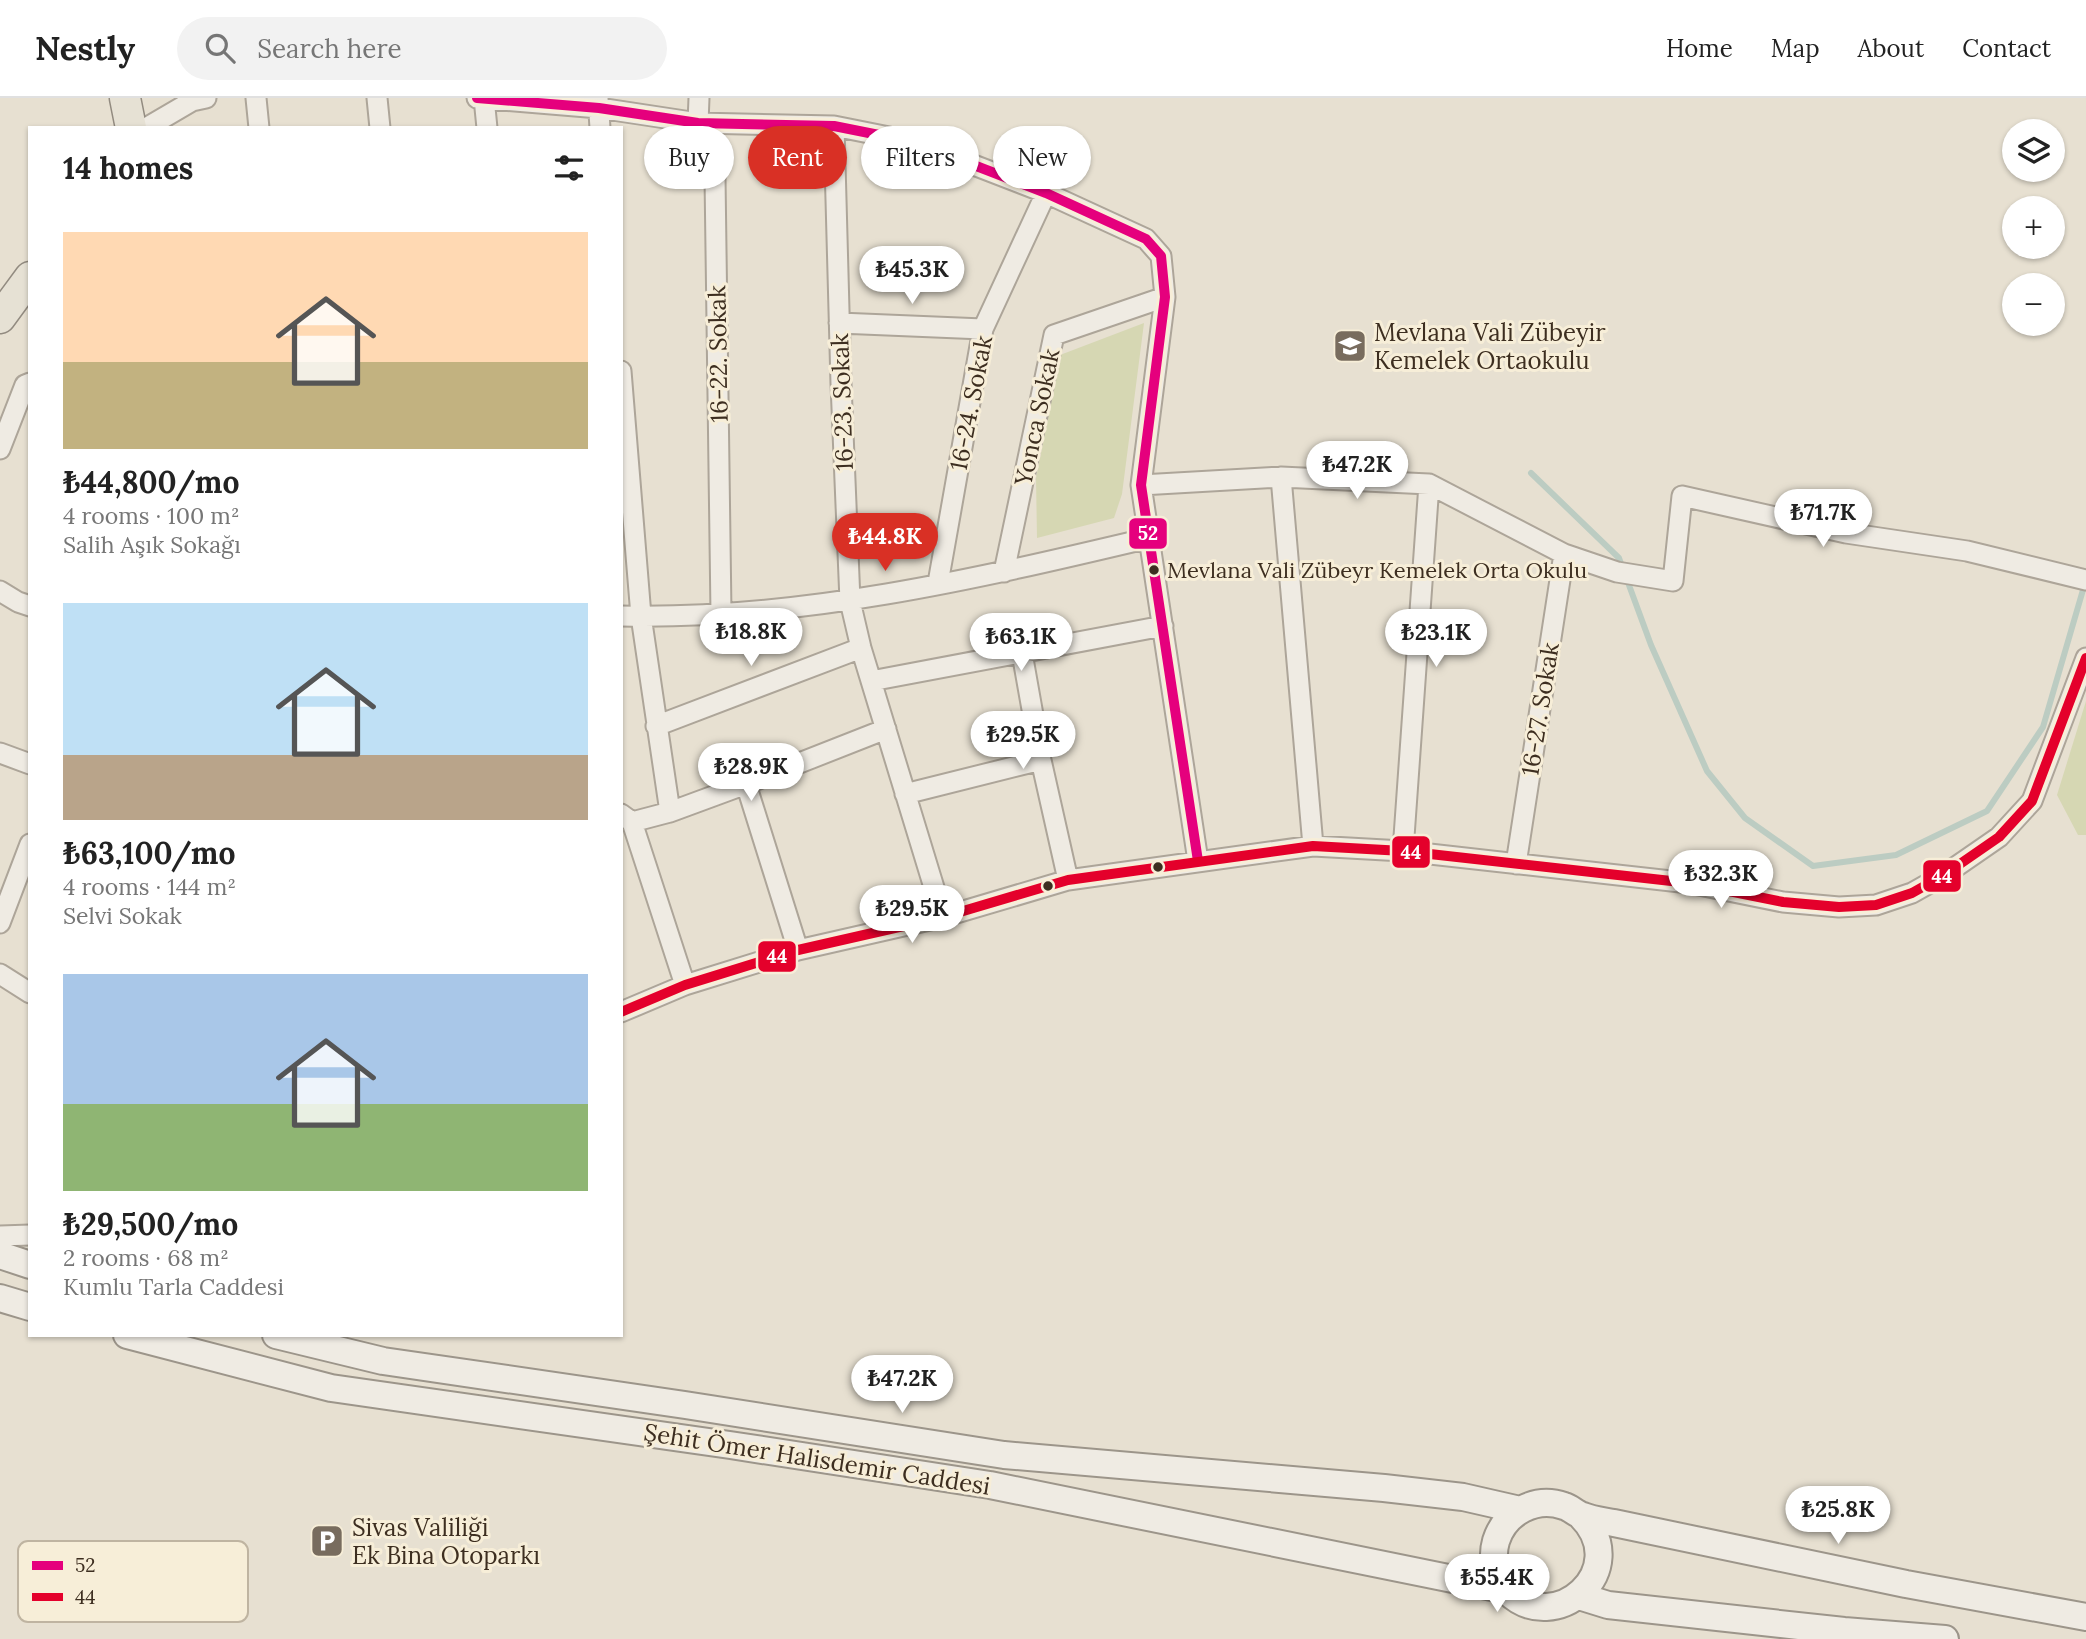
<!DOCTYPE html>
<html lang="en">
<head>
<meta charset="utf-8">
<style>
  :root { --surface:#fff; --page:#f2f2f2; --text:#222; --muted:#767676; --line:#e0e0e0; --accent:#d93025 }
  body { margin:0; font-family:Lora,serif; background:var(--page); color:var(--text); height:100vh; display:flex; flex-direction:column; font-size:26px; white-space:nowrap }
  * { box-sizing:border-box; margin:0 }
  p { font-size:23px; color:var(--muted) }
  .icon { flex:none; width:38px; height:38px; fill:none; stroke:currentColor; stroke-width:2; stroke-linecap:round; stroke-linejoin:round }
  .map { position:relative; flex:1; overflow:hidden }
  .sheet { position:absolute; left:28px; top:28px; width:595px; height:1211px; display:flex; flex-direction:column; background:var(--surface); border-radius:0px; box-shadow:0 2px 5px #0004 }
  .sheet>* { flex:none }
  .banner { position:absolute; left:644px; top:28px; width:665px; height:63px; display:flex; gap:14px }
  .controls { position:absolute; left:2002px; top:21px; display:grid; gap:14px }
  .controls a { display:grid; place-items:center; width:63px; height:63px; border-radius:50%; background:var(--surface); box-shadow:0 2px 5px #0004; font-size:35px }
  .price { position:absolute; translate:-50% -60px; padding:0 16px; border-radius:24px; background:#fff; color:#222; font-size:23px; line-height:46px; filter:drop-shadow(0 2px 4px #0008) }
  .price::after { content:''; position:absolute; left:50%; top:42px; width:21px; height:16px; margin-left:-10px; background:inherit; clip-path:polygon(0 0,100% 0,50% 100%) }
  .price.current { background:var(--accent); color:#fff }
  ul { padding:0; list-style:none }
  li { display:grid; align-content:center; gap:14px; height:371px; padding:0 35px }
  li span { display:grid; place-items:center; height:217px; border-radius:0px; color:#555 }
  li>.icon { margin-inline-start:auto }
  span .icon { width:126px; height:126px; fill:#fffc; stroke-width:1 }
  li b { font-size:30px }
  h2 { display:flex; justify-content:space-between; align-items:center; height:84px; padding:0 35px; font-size:30px }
  .chip { padding:0 24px; border-radius:32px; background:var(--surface); box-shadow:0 2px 5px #0004; font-size:24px; line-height:63px }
  .chip.current { background:var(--accent); color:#fff }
  header { display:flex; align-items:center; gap:42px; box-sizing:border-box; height:98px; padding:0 35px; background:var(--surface); border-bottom:2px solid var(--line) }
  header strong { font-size:33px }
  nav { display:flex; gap:38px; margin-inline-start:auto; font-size:24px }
  .search { width:490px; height:63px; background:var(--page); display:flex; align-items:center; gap:18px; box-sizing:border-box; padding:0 24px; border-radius:38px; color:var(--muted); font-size:26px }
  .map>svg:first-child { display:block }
</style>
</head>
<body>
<header>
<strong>Nestly</strong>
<div class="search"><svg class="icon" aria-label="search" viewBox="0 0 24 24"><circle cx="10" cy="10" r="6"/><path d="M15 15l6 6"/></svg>Search here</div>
<nav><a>Home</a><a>Map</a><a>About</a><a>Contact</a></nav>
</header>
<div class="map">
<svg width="2086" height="1541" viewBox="0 0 2086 1541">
  <rect width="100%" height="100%" fill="#e7e0d1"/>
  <!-- green -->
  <path fill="#d6d7b3" d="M 1144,225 L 1122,396 L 1114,420 L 1037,440 L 1036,380 L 1060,257 Z
    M 2086,603 L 2086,737 L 2078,737 L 2057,697 Z"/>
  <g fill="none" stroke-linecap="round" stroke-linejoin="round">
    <!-- stream -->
    <path stroke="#bcccc2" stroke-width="6" d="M 1531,375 L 1619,460 L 1651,547 L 1707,673 L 1745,720 L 1813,768 L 1896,757 L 1987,713 L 2043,629 L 2085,485"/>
    <defs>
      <path id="minor" d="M 256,0 L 259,30
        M 377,0 L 380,30
        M 477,0 L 599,10 L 698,25 L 834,28 L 914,44 L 1046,95 L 1146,141 L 1161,158 L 1165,199 L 1141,387 L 1198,763
        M 484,0 L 487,30
        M 598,0 L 600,30
        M 699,0 L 698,25 L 715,79 L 721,515
        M 834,28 L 841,286 L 850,503 L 861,550 L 943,819
        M 146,30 L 192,3 L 206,0
        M 839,225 L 983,231
        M 621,273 L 641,518 L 670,714
        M 0,351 L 25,287 L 30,285
        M 1281,379 L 1313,748
        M 1141,387 L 1281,379 L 1429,386 L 1564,456 L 1617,474 L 1673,483 L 1682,398 L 1846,435 L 1967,453 L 2086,482
        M 1004,474 L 1054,237 L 1165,199
        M 938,485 L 983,231 L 1046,95
        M 0,493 L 18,504 L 30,508
        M 621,518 C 800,522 976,481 1149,440
        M 1022,555 L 1041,662 L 1068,782
        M 871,583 L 1163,528
        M 656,628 L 861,550
        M 0,655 L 30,666
        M 746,686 L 798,852
        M 905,696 L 1041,662
        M 621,716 L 632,724 L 670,714 L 746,686 L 886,631
        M 632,724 L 685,887
        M 1403,753 L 1429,386
        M 1516,766 L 1564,456
        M 0,825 L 30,746
        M 0,876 L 30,895
        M 621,914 L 685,887 L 798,852 L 943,819 L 1068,782 L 1313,748 L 1403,753 L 1689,785 L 1783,804 L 1839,809 L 1876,807 L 1912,795 L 1944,777 L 1999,739 L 2032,703 L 2086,560
        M 0,1138 L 30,1137"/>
      <path id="secondary" d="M 0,1157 L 30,1167
        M 0,1200 L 30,1209
        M 127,1237 L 331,1290 L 730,1347 L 990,1387 L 1507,1492
        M 276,1237 L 383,1263 L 685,1307 L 1004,1357 L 1384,1390 L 1463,1399 L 1520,1412
        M 1581,1418 C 1634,1471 1555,1541 1507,1493 C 1495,1479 1491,1460 1496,1443 C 1505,1414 1536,1398 1564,1408 C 1571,1410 1576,1416 1583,1418 C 1592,1422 1604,1423 1614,1425 L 1906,1486 L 2086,1519
        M 1579,1498 L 1608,1507 L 1844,1533 L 1945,1541"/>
      <path id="primary" d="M 125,0 L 131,30
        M 0,220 L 30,179"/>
    </defs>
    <!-- minor casing -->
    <use href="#minor" stroke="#ada599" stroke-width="23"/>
    <!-- secondary casing -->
    <use href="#secondary" stroke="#9c958a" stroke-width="30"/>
    <!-- primary casing -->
    <use href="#primary" stroke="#928b80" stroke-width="33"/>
    <!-- minor -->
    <use href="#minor" stroke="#efebe3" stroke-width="19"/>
    <!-- secondary -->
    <use href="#secondary" stroke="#efebe3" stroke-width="26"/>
    <!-- primary -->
    <use href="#primary" stroke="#e6e1d4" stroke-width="30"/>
    <defs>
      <path id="bus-1" d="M 477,0 L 599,10 L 698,25 L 834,28 L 914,44 L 1046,95 L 1146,141 L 1161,158 L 1165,199 L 1141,387 L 1198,763"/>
      <path id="bus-2" d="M 621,914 L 685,887 L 798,852 L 943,819 L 1068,782 L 1313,748 L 1403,753 L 1689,785 L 1783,804 L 1839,809 L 1876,807 L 1912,795 L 1944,777 L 1999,739 L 2032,703 L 2086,560"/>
    </defs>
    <!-- bus-1 casing -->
    <use href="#bus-1" stroke="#f7eed8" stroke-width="16"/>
    <!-- bus-2 casing -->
    <use href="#bus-2" stroke="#f7eed8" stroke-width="16"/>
    <!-- bus-1 -->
    <use href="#bus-1" stroke="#e5007d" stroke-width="10"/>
    <!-- bus-2 -->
    <use href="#bus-2" stroke="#e4002b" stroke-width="10"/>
  </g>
  <!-- icons -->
  <defs>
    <symbol id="school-square" viewBox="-11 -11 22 22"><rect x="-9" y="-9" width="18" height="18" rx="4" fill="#786c5e" stroke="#f7eed8"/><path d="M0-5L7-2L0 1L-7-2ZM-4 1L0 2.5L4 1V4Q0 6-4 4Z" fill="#fff"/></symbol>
    <symbol id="parking-square" viewBox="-11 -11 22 22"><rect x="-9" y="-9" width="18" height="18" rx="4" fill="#786c5e" stroke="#f7eed8"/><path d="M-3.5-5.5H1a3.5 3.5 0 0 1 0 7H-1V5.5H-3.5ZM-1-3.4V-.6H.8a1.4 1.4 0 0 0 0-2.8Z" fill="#fff"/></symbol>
  </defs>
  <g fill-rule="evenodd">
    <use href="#school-square" x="1331" y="229" width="38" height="38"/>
    <use href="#parking-square" x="308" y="1424" width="38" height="38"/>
  </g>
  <!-- markers -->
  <g fill="#3d2e20" stroke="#f7eed8" stroke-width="2.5">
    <circle cx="1154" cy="472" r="6"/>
    <circle cx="1158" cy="769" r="6"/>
    <circle cx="1048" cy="788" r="6"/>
  </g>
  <g text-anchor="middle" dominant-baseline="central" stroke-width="6" stroke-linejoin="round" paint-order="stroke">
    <!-- bus labels -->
    <g font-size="22" fill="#3d2e20" stroke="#f7eed8" text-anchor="start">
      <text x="1167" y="472">Mevlana Vali Zübeyr Kemelek Orta Okulu</text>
    </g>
    <!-- poi labels -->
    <g font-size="24" fill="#3d2e20" stroke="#f7eed8" text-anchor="start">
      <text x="1374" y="234">Mevlana Vali Zübeyir<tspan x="1374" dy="28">Kemelek Ortaokulu</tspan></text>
      <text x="352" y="1429">Sivas Valiliği<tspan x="352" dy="28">Ek Bina Otoparkı</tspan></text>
    </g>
    <!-- street labels -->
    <g font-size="24" fill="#3d2e20" stroke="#f7eed8">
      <text transform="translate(718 256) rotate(-91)">16-22. Sokak</text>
      <text transform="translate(842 304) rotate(-92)">16-23. Sokak</text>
      <text transform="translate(971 305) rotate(-79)">16-24. Sokak</text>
      <text transform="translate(1037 319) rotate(-78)">Yonca Sokak</text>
      <text transform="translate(1540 611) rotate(-81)">16-27. Sokak</text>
      <text transform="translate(817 1361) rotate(9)">Şehit Ömer Halisdemir Caddesi</text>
    </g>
  </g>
  <!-- legend -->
  <rect x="18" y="1443" width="230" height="81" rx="10" fill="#f7eed8" stroke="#bfb4a1" stroke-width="2"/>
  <rect x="32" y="1463" width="31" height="9" fill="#e5007d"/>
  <rect x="32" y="1495" width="31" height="8" fill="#e4002b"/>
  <g font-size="19" fill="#3d2e20">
    <text x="75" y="1474">52</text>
    <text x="75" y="1506">44</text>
  </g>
  <g stroke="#f7eed8" stroke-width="2.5">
    <rect x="1128" y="419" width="40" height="33" rx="7" fill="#e5007d"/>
    <rect x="1391" y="737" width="40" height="34" rx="7" fill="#e4002b"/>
    <rect x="1922" y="761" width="40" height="34" rx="7" fill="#e4002b"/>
    <rect x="757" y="842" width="40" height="33" rx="7" fill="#e4002b"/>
  </g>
  <g font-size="19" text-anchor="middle" font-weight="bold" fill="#fff">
    <text x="1148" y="442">52</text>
    <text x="1411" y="761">44</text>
    <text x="1942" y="785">44</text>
    <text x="777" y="865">44</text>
  </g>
</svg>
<div class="controls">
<a><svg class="icon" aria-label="layers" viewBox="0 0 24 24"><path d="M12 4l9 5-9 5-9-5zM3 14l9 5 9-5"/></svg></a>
<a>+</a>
<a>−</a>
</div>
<b class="price" style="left:912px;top:208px">₺45.3K</b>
<b class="price" style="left:1357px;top:403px">₺47.2K</b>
<b class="price" style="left:1823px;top:451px">₺71.7K</b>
<b class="price current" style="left:885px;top:475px">₺44.8K</b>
<b class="price" style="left:751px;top:570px">₺18.8K</b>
<b class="price" style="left:1436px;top:571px">₺23.1K</b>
<b class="price" style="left:1021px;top:575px">₺63.1K</b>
<b class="price" style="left:1023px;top:673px">₺29.5K</b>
<b class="price" style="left:751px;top:705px">₺28.9K</b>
<b class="price" style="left:1721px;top:812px">₺32.3K</b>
<b class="price" style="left:912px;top:847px">₺29.5K</b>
<b class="price" style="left:902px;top:1317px">₺47.2K</b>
<b class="price" style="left:1838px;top:1448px">₺25.8K</b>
<b class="price" style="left:1497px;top:1516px">₺55.4K</b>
<div class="banner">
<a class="chip">Buy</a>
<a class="chip current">Rent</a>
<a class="chip">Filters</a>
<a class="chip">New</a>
</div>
<section class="sheet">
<h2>14 homes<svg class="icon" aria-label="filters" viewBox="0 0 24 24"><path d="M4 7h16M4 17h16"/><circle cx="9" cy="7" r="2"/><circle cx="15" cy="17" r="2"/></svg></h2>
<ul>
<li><span style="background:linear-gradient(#ffd9b3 60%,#c2b280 0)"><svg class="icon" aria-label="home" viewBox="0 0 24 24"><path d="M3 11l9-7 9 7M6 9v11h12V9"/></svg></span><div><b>₺44,800/mo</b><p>4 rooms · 100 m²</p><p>Salih Aşık Sokağı</p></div></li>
<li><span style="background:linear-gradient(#bfe0f5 70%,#b9a48a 0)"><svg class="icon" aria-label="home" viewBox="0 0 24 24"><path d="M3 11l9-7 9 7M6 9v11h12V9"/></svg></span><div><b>₺63,100/mo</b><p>4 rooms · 144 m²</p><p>Selvi Sokak</p></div></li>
<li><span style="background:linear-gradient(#a9c7e8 60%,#8fb573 0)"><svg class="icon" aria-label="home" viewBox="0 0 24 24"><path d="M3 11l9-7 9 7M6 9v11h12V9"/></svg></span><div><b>₺29,500/mo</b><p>2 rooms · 68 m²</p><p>Kumlu Tarla Caddesi</p></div></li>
</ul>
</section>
</div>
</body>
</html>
